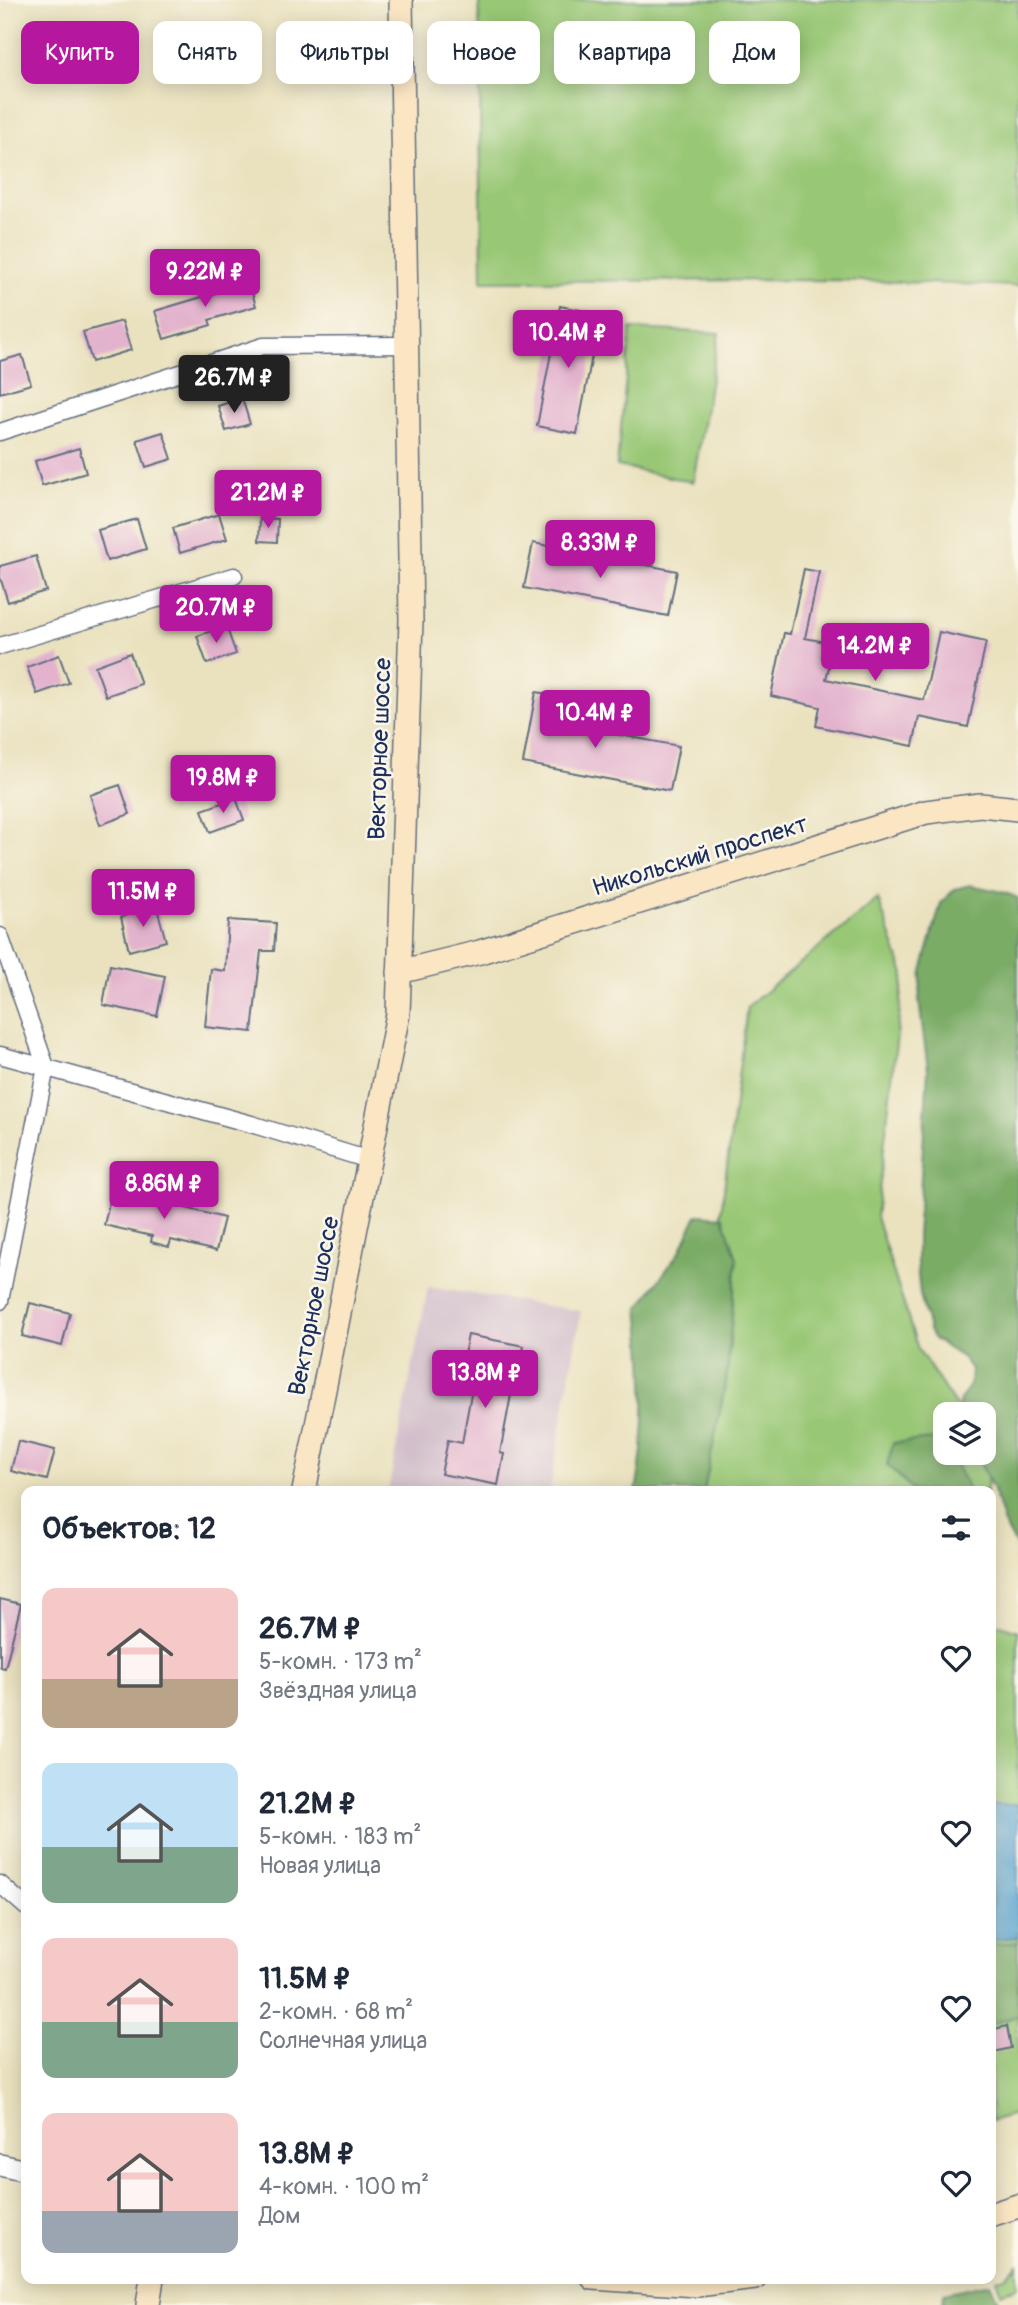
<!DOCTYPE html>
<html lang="ru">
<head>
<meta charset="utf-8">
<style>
  :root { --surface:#fff; --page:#f6f6f7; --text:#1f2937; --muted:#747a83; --accent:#b5179e }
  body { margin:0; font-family:Pangolin,sans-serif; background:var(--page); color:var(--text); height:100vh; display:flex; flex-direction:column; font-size:26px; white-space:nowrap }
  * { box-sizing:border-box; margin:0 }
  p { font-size:23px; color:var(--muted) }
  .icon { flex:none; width:38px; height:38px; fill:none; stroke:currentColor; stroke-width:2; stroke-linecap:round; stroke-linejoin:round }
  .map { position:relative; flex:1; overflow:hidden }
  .details { position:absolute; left:21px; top:1486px; width:975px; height:798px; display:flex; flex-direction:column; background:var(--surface); border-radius:14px; box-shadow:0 4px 18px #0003 }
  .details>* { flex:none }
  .banner { position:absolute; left:21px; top:21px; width:976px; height:63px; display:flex; gap:14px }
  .tools { position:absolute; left:933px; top:1402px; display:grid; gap:14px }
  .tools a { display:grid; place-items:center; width:63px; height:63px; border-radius:14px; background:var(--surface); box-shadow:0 4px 18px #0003; font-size:35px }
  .price { position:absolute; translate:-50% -60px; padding:0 16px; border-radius:7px; background:var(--accent); color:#fff; font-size:23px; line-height:46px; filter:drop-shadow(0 2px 4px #0008) }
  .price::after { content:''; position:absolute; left:50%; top:42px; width:21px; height:16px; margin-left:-10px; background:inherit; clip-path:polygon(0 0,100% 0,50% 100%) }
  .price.selected { background:#222; color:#fff }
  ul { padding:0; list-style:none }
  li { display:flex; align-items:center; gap:21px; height:175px; padding:0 21px }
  li span { display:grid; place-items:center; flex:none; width:196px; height:140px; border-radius:14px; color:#555 }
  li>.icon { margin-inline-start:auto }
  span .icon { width:84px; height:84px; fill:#fffc; stroke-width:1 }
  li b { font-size:30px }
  h2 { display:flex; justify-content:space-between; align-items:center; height:84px; padding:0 21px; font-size:30px }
  .pill { padding:0 24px; border-radius:14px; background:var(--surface); box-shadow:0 4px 18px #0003; font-size:24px; line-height:63px }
  .pill.selected { background:var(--accent); color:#fff }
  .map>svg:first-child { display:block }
</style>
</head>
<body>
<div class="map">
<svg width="1018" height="2305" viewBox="0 0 1018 2305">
  <rect width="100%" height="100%" fill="#fbf7ec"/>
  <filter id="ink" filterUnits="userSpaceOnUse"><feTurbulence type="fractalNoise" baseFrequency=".0143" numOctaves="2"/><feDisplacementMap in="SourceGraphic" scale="14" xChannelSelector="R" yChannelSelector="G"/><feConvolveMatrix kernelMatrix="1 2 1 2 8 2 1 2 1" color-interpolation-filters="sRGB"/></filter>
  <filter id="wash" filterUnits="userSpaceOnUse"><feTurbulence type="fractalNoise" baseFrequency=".00686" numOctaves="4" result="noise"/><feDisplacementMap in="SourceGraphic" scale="28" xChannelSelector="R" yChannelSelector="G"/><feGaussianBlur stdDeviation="1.57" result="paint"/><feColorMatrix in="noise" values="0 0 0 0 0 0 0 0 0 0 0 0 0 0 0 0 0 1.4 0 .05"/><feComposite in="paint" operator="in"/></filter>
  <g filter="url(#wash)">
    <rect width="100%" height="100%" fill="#eae2bf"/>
    <!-- industrial -->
    <path fill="#d1bdca" d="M 428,1287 L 581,1311 L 550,1491 L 388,1491 Z"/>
    <!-- green -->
    <path fill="#98c775" stroke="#5a7b6a" stroke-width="2" d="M 479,0 L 1018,0 L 1018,286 L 831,280 L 482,281 Z
      M 631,329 L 719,333 L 693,482 L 617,466 Z
      M 878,899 L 904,974 L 876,1217 L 918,1349 L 961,1414 L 945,1414 L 945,1452 L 984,1452 L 988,1455 L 987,1491 L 686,1491 L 747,1007 Z
      M 991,1622 L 1018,1631 L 1018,2113 L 991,2121 Z
      M 1018,2264 L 1018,2287 L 1001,2293 L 996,2279 L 1005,2277 Z"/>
    <!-- forest -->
    <path fill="#7aac66" stroke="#4a6e62" stroke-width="2" d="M 970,885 L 1003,892 L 1018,898 L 1018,1549 L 1004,1524 L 993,1489 L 975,1453 L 984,1452 L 984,1414 L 957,1414 L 960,1401 L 970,1385 L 971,1369 L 963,1358 L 934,1339 L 929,1330 L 920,1294 L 917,1265 L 917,1236 L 928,1070 L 919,1000 L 922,971 L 941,903 L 955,889 Z
      M 697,1215 L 723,1217 L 737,1258 L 727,1376 L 704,1491 L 636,1491 C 648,1431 645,1369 639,1308 L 680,1251 Z
      M 943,1438 L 945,1452 L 950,1453 L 967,1486 L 966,1491 L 914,1491 L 887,1465 L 893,1443 Z
      M 1018,1942 L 1018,2016 L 991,2024 L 991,1945 Z
      M 990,2283 L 1000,2305 L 942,2305 L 943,2293 Z"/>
    <!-- water -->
    <path fill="#56a3cf" stroke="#386996" stroke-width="2" d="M 991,1805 L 1018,1805 L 1018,1937 L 992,1940 Z"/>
    <g id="blocks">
      <!-- building -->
      <path fill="#e3b3cd" d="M 248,279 L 256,306 L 209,320 L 211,325 L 164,339 L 155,311 L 219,292 L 218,288 Z
        M 560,306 L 600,314 L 577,434 L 537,426 Z
        M 122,321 L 131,350 L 92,362 L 83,332 Z
        M 22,355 L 31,384 L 0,393 L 0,361 Z
        M 242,398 L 250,424 L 226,431 L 218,406 Z
        M 163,432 L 172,459 L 146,467 L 137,440 Z
        M 79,448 L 86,473 L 42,486 L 35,461 Z
        M 219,514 L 227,539 L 180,553 L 173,528 Z
        M 260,518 L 278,519 L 277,542 L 259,541 Z
        M 137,519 L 146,549 L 107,561 L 98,530 Z
        M 533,543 L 677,571 L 668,616 L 524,588 Z
        M 36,556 L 46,591 L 8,602 L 0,577 L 0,566 Z
        M 804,569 L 819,572 L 805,638 L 825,642 L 822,657 L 831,659 L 826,679 L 924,700 L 939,632 L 986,642 L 968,727 L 919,717 L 913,746 L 816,726 L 820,707 L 771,696 L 784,633 L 790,634 Z
        M 226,626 L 236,654 L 207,664 L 197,636 Z
        M 130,653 L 141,684 L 106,696 L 95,666 Z
        M 59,655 L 69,683 L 37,694 L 27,667 Z
        M 536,692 L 566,697 L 561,724 L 679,746 L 670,791 L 523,763 Z
        M 120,785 L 130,814 L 100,825 L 90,795 Z
        M 236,798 L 244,820 L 210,832 L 202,810 Z
        M 157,908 L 166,941 L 129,951 L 121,917 Z
        M 228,920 L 276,923 L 274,951 L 261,951 L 252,1032 L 205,1027 L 211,969 L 225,971 Z
        M 110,965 L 165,976 L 157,1016 L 103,1005 Z
        M 112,1190 L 156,1201 L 157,1196 L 179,1201 L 178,1206 L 224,1218 L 216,1251 L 171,1240 L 169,1247 L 151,1242 L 152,1236 L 104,1225 Z
        M 30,1303 L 70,1313 L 62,1346 L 22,1336 Z
        M 468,1335 L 524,1346 L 518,1380 L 514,1379 L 500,1453 L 504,1454 L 498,1485 L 441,1474 L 448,1440 L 462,1443 L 475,1372 L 461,1369 Z
        M 18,1441 L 55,1450 L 47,1480 L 11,1471 Z
        M 0,1599 L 21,1604 L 5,1668 L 0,1667 Z
        M 1007,2026 L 1011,2048 L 990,2053 L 990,2030 Z"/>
    </g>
  </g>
  <g filter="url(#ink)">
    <use href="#blocks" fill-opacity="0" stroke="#636e80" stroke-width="2"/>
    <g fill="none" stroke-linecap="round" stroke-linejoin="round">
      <defs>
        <path id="minor" d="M 0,432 L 263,346 L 408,345
          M 0,646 L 234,576
          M 0,936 L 46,1067 L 0,1301
          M 0,1055 L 251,1124 L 369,1160
          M 0,1884 L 26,1907"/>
        <path id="tertiary" d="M 0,2165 L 26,2171"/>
        <path id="secondary" d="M 399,972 L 480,952 L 926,812 L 980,805 L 1018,809
          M 304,1491 L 398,1014 L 411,620 L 401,0
          M 990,2215 L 1018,2206
          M 593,2278 L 697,2285 L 755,2278
          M 148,2305 L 152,2278"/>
      </defs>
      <!-- minor casing -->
      <use href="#minor" stroke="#636e80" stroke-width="19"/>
      <!-- tertiary casing -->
      <use href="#tertiary" stroke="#636e80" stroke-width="24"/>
      <!-- secondary casing -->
      <use href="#secondary" stroke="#636e80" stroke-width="26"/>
      <!-- minor -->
      <use href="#minor" stroke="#fff" stroke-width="16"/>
      <!-- tertiary -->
      <use href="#tertiary" stroke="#fff" stroke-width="21"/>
      <!-- secondary -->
      <use href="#secondary" stroke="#fbe6c4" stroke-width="23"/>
    </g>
  </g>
  <g text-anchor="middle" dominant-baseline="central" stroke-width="5" stroke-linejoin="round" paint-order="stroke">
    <!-- street labels -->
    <g font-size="24" fill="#1b2f5e" stroke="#fbf7ec">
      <text transform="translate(380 749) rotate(-88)">Векторное шоссе</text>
      <text transform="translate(700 856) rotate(-17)">Никольский проспект</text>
      <text transform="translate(314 1306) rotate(-79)">Векторное шоссе</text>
    </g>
  </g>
</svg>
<div class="tools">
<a><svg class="icon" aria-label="layers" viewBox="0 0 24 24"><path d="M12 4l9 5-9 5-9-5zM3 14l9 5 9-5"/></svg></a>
</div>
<b class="price" style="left:205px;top:309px">9.22M ₽</b>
<b class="price" style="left:568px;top:370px">10.4M ₽</b>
<b class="price selected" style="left:234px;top:415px">26.7M ₽</b>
<b class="price" style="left:268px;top:530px">21.2M ₽</b>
<b class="price" style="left:600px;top:580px">8.33M ₽</b>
<b class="price" style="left:216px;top:645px">20.7M ₽</b>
<b class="price" style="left:875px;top:683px">14.2M ₽</b>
<b class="price" style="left:595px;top:750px">10.4M ₽</b>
<b class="price" style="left:223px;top:815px">19.8M ₽</b>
<b class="price" style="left:143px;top:929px">11.5M ₽</b>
<b class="price" style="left:164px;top:1221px">8.86M ₽</b>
<b class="price" style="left:485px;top:1410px">13.8M ₽</b>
<div class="banner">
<a class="pill selected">Купить</a>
<a class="pill">Снять</a>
<a class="pill">Фильтры</a>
<a class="pill">Новое</a>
<a class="pill">Квартира</a>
<a class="pill">Дом</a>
</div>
<section class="details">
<h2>Объектов: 12<svg class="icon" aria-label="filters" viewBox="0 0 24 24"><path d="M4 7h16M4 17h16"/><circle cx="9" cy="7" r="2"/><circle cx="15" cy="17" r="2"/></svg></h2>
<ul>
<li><span style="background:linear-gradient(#f6c9c9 65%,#b9a48a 0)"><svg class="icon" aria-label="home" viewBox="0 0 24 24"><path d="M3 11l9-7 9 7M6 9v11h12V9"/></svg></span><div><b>26.7M ₽</b><p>5-комн. · 173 m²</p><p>Звёздная улица</p></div><svg class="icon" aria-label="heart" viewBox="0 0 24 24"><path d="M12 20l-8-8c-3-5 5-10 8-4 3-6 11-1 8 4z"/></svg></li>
<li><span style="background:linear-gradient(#bfe0f5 60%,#7fa58c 0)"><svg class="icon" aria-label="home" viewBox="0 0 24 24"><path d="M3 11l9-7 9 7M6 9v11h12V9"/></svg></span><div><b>21.2M ₽</b><p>5-комн. · 183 m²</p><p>Новая улица</p></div><svg class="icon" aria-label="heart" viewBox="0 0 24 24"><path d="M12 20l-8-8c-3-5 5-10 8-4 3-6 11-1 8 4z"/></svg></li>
<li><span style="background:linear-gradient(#f6c9c9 60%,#7fa58c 0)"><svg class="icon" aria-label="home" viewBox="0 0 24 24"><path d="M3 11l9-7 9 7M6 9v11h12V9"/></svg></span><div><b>11.5M ₽</b><p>2-комн. · 68 m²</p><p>Солнечная улица</p></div><svg class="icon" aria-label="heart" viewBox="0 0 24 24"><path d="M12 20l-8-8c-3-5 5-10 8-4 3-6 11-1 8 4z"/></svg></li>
<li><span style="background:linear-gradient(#f6c9c9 70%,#9aa5b1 0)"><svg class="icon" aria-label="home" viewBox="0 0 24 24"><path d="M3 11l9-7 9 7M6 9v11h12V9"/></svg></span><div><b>13.8M ₽</b><p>4-комн. · 100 m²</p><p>Дом</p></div><svg class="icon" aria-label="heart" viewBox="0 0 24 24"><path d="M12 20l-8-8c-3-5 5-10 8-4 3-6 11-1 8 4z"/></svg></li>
</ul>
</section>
</div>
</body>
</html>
